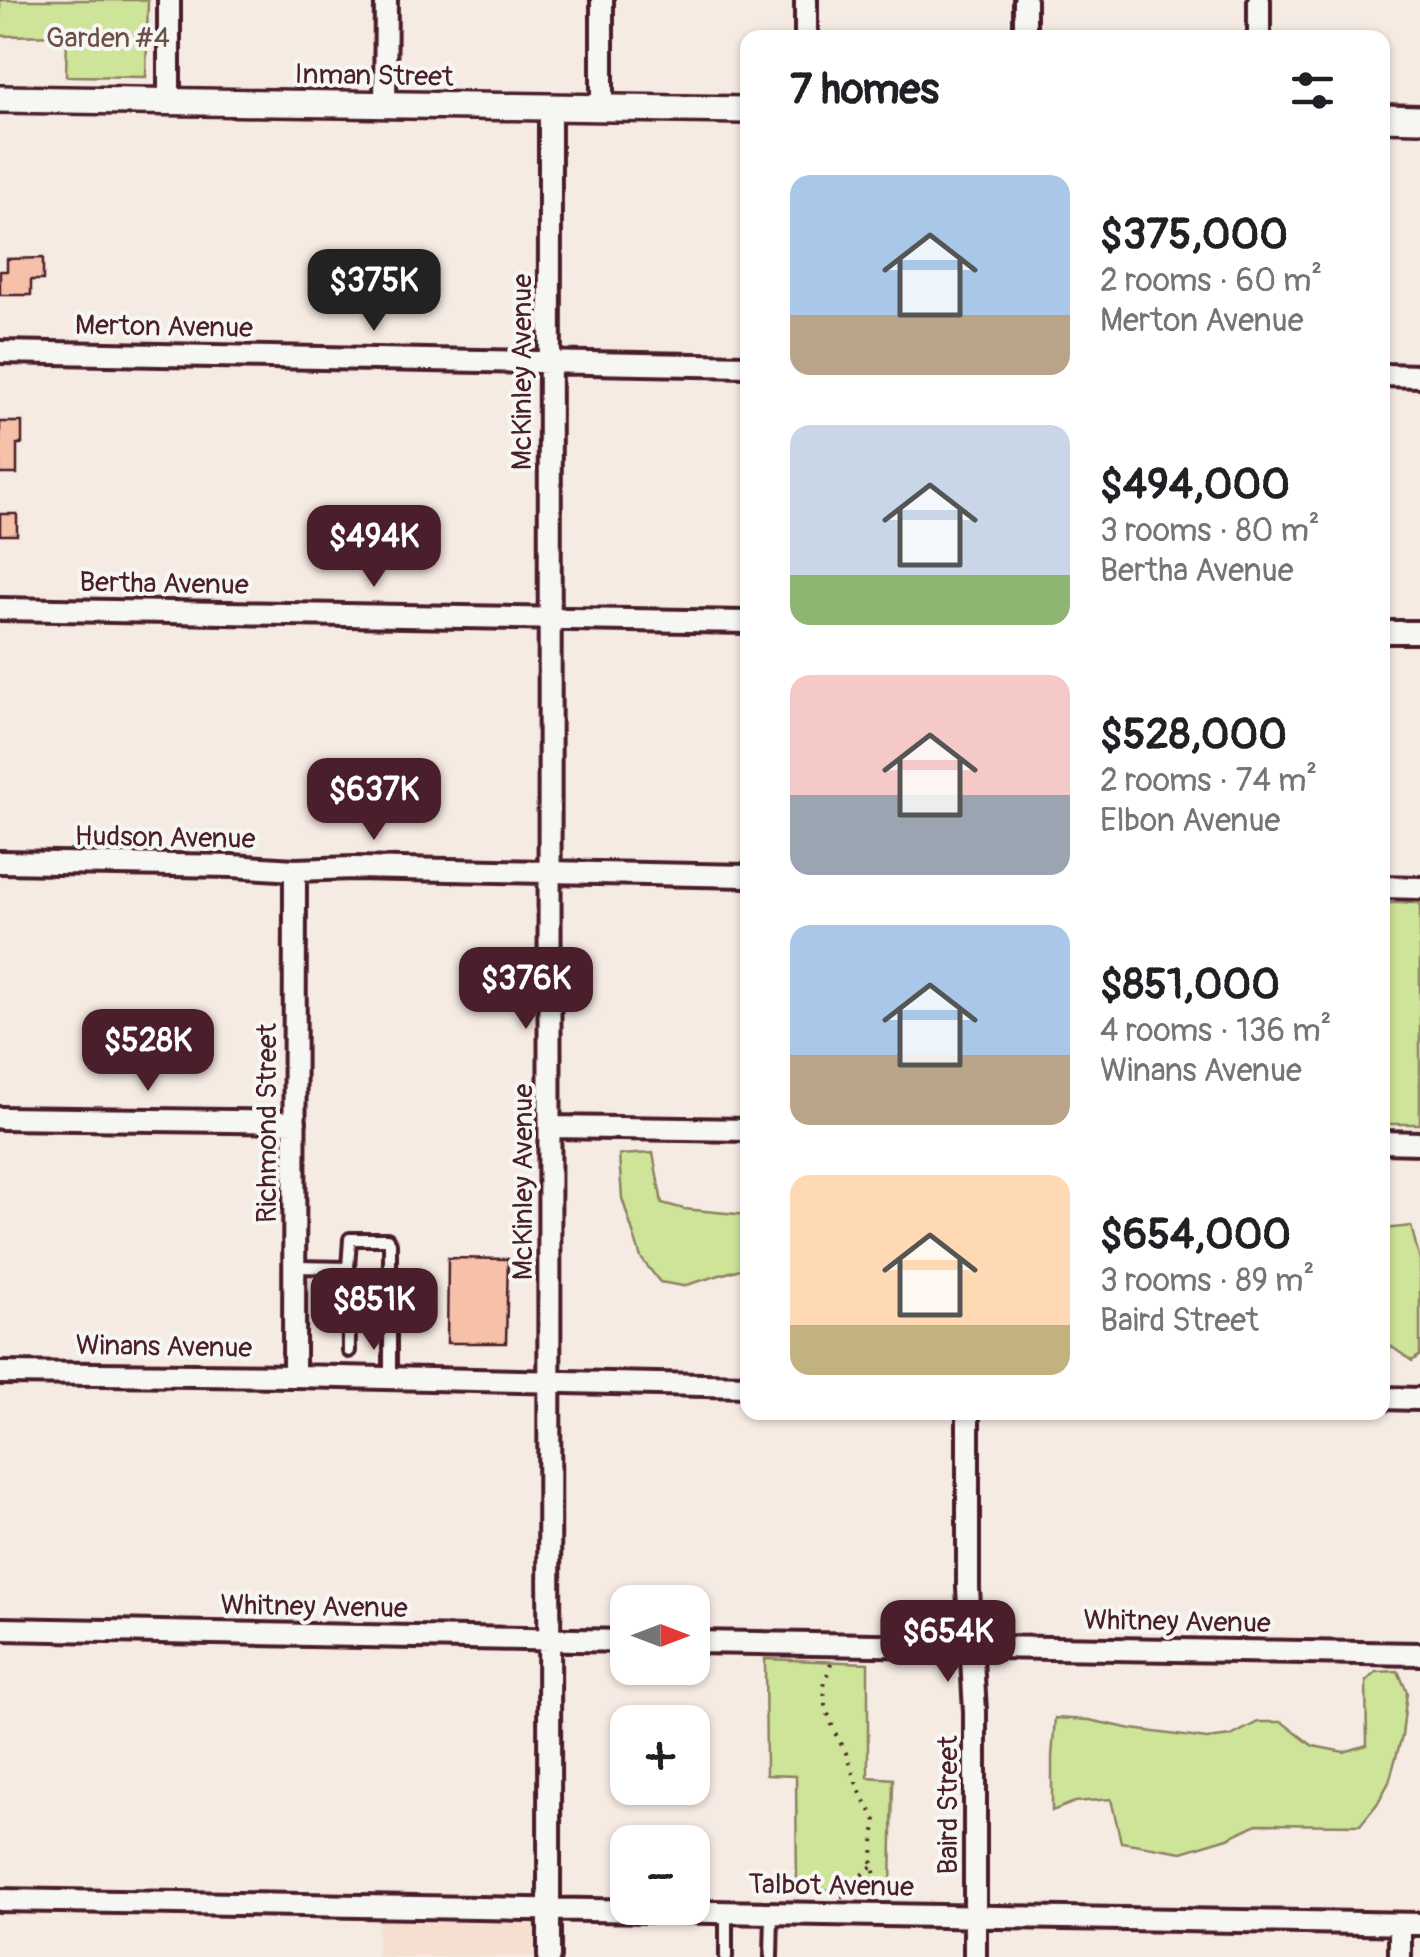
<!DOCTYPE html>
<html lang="en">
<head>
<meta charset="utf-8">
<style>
  :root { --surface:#fff; --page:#f6f6f6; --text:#202124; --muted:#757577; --accent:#4a1f2b }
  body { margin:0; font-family:Pangolin,sans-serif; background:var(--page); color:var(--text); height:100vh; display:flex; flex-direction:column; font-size:38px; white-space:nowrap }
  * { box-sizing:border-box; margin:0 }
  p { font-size:32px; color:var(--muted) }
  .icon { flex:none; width:55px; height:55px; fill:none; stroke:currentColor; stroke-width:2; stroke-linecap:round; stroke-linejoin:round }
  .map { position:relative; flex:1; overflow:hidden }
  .drawer { position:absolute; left:740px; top:30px; width:650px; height:1390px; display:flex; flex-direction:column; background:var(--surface); border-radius:20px; box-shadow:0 2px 8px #0004 }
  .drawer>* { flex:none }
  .needle { width:65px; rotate:90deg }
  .fabs { position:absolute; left:610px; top:1585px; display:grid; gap:20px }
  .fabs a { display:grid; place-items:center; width:100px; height:100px; border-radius:20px; background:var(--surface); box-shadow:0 2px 8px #0004; font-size:50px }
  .price { position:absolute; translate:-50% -85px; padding:0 22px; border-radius:20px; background:var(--accent); color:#fff; font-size:32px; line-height:65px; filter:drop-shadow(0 2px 5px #0008) }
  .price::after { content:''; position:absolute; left:50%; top:60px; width:30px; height:22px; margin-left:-15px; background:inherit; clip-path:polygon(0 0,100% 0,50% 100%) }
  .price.selected { background:#222; color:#fff }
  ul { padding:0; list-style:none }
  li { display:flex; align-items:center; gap:30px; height:250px; padding:0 50px }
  li span { display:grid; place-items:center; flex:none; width:280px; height:200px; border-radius:20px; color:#555 }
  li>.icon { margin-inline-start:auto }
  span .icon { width:120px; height:120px; fill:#fffc; stroke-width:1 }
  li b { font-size:42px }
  h2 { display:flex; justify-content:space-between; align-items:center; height:120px; padding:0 50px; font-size:42px }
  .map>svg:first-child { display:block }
</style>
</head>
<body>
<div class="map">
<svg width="1420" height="1957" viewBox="0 0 1420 1957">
  <rect width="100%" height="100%" fill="#f6ebe3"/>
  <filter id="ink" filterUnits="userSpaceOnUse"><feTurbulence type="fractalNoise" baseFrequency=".01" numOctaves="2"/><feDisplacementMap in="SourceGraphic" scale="20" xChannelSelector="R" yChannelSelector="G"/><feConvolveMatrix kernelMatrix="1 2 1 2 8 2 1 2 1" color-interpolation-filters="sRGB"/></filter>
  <g filter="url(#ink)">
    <!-- built -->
    <path fill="#f6ded1" d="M 378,1915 L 545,1915 L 545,1957 L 377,1957 Z"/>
    <!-- green -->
    <path fill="#cee499" stroke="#8c8262" stroke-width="2.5" d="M 0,0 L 148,0 L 146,77 L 66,76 L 67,35 L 0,36 Z
      M 1383,903 L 1420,903 L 1420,1124 L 1383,1124 Z
      M 653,1153 L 662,1203 L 684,1209 L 747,1215 L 747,1267 L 683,1286 L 660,1282 L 641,1258 L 622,1198 L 619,1155 Z
      M 1411,1226 L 1420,1261 L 1420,1355 L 1412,1361 L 1382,1340 L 1383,1229 Z
      M 765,1659 L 868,1663 L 868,1777 L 893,1779 L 891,1891 L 797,1889 L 796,1776 L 766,1775 Z
      M 1398,1671 L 1407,1692 L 1402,1736 L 1389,1782 L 1377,1804 L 1360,1825 L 1257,1824 L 1228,1838 L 1182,1852 L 1121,1842 L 1111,1799 L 1075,1802 L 1052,1811 L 1052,1757 L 1055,1718 L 1089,1720 L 1132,1729 L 1207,1739 L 1231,1736 L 1258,1722 L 1282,1722 L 1313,1746 L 1344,1752 L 1367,1745 L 1366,1681 L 1376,1672 Z"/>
    <!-- building -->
    <path fill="#f6c1a8" stroke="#4a1f2b" stroke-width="2.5" d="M 43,258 L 43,280 L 31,280 L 31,295 L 0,295 L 0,271 L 7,271 L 7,259 Z
      M 0,422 L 22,422 L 22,444 L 17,444 L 17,474 L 0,474 Z
      M 0,514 L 17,514 L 17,535 L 0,535 Z
      M 448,1258 L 508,1259 L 506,1343 L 447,1343 Z"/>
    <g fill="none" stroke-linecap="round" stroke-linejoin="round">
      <defs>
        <path id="service" d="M 294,1267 L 348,1268 L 349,1351
          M 348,1268 L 350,1239 L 387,1239 L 390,1243 L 390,1377
          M 726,1957 L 726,1913
          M 771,1957 L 772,1913"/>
        <path id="minor" d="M 806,38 L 806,0
          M 1025,38 L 1025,0
          M 1259,38 L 1259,0
          M 169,102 L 169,0
          M 385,105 L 386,0
          M 602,108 L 602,0
          M 0,352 L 748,366
          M 1382,375 L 1420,376
          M 0,609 L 748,622
          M 1382,632 L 1420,632
          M 0,862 L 232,866 L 295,870 L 354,868 L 748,876
          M 1382,887 L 1420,888
          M 0,1118 L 295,1122
          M 551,1127 L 748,1130
          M 1382,1142 L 1420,1143
          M 0,1373 L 294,1376 L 748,1386
          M 294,1376 L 295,870
          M 1382,1398 L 1420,1399
          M 968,1412 L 968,1588 L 975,1712 L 975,1957
          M 0,1629 L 628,1641
          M 692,1642 L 1420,1654
          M 0,1900 L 1420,1924
          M 549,1957 L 550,108
          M 1400,1957 L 1400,1925"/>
        <path id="tertiary" d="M 0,99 L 748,110
          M 1382,118 L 1420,119"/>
      </defs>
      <!-- service casing -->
      <use href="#service" stroke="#4a1f2b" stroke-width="18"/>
      <!-- minor casing -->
      <use href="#minor" stroke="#4a1f2b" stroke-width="28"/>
      <!-- tertiary casing -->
      <use href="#tertiary" stroke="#4a1f2b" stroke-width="32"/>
      <!-- path -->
      <path stroke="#4a1f2b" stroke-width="4" stroke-dasharray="2.5 8" stroke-linecap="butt" d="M 831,1663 L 824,1686 L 825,1705 L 834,1731 L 846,1753 L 858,1788 L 876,1821 L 872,1866 L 884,1899
        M 843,1898 L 843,1891 L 872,1866"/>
      <!-- service -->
      <use href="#service" stroke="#f6f6f2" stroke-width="10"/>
      <!-- minor -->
      <use href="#minor" stroke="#f6f6f2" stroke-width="20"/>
      <!-- tertiary -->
      <use href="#tertiary" stroke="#f6f6f2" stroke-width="25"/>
    </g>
  </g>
  <g text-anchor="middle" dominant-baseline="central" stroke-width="8" stroke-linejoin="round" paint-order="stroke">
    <!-- park labels -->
    <g font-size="28" fill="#6b5046" stroke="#f6f6f2">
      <text x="108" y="38">Garden #4</text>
    </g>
    <!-- street labels -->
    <g font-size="28" fill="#4a1f2b" stroke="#f6f6f2">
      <text transform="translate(374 76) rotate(1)">Inman Street</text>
      <text transform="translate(164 327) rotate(1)">Merton Avenue</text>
      <text transform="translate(522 372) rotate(-90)">McKinley Avenue</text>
      <text transform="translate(164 584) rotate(1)">Bertha Avenue</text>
      <text transform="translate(165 838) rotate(1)">Hudson Avenue</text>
      <text transform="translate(267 1123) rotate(-90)">Richmond Street</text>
      <text transform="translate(523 1182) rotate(-90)">McKinley Avenue</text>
      <text transform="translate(164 1347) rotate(1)">Winans Avenue</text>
      <text transform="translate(314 1607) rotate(1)">Whitney Avenue</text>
      <text transform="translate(1177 1622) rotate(1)">Whitney Avenue</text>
      <text transform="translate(948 1805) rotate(-90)">Baird Street</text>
      <text transform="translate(831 1886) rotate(1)">Talbot Avenue</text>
    </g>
  </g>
</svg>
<div class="fabs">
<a><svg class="needle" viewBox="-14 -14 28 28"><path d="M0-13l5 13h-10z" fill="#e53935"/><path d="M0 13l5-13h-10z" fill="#757577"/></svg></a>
<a>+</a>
<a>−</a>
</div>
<b class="price selected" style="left:374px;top:334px">$375K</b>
<b class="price" style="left:374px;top:590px">$494K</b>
<b class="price" style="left:374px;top:843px">$637K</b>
<b class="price" style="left:526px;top:1032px">$376K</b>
<b class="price" style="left:148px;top:1094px">$528K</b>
<b class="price" style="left:374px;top:1353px">$851K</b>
<b class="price" style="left:948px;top:1685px">$654K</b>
<section class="drawer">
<h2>7 homes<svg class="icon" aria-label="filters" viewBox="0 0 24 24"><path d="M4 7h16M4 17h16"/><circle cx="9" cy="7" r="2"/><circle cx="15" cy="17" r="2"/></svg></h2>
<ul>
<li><span style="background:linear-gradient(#a9c7e8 70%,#b9a48a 0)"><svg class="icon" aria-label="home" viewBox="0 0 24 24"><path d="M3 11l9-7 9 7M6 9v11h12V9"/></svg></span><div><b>$375,000</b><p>2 rooms · 60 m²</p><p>Merton Avenue</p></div></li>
<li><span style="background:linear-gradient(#c9d6e8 75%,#8fb573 0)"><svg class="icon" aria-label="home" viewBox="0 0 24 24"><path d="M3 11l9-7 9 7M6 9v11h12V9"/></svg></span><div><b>$494,000</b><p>3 rooms · 80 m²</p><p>Bertha Avenue</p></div></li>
<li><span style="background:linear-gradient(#f6c9c9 60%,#9aa5b1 0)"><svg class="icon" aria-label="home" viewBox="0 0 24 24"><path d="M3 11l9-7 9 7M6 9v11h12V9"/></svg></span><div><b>$528,000</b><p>2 rooms · 74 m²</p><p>Elbon Avenue</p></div></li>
<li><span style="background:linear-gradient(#a9c7e8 65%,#b9a48a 0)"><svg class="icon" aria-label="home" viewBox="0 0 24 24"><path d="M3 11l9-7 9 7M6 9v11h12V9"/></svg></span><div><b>$851,000</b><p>4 rooms · 136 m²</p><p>Winans Avenue</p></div></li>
<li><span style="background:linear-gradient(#ffd9b3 75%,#c2b280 0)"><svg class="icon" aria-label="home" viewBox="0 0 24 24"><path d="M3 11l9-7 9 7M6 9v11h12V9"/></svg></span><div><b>$654,000</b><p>3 rooms · 89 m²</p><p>Baird Street</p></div></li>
</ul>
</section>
</div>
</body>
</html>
